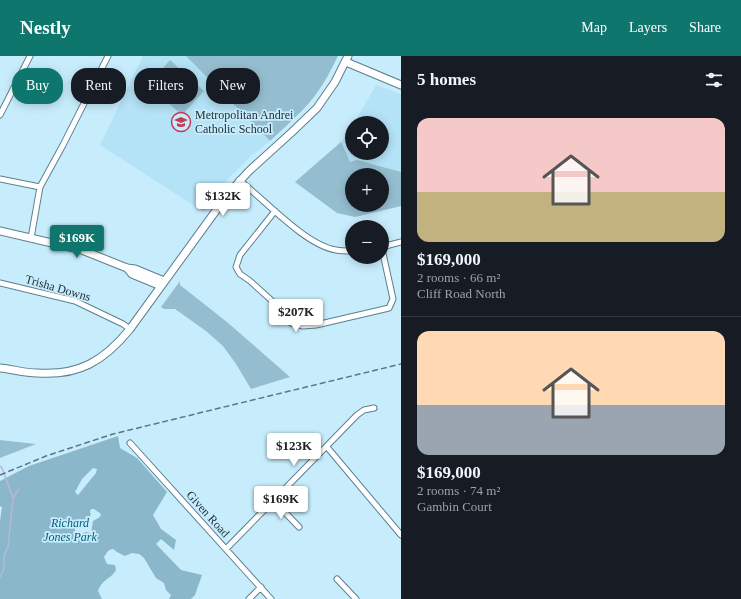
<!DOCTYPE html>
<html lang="en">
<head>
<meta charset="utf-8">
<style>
  :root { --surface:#171b24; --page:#242831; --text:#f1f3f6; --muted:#9ea1a6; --line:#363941; --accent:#0f766e }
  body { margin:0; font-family:"Times New Roman",serif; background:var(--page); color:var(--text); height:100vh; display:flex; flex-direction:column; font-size:15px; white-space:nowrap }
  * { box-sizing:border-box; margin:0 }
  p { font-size:13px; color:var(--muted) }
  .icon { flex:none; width:22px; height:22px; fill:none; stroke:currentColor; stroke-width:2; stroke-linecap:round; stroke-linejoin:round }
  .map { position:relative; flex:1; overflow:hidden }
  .details { display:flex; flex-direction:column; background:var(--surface); width:340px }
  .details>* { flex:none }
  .top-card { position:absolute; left:12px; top:12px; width:329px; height:36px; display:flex; gap:8px }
  .buttons { position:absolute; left:345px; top:60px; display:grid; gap:8px }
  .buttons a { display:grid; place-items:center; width:44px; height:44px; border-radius:50%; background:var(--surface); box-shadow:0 2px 10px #0003; font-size:20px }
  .price { position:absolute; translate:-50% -34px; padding:0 9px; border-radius:4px; background:#fff; color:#222; font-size:13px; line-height:26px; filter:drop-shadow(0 1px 2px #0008) }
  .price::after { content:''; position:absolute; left:50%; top:24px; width:12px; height:9px; margin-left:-6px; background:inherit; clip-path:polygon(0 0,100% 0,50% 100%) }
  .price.on { background:var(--accent); color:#fff }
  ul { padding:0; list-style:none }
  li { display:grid; align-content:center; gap:8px; height:212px; padding:0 16px }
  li+li { border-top:1px solid var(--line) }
  li span { display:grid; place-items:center; height:124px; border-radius:12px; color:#555 }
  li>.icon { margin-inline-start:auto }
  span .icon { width:72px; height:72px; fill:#fffc; stroke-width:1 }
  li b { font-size:17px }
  h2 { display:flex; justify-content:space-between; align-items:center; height:48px; padding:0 16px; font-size:17px }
  .tag { padding:0 14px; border-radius:16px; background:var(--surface); box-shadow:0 2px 10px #0003; font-size:14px; line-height:36px }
  .tag.on { background:var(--accent); color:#fff }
  header { display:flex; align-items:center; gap:24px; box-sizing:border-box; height:56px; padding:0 20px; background:var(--accent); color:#fff }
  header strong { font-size:19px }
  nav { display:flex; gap:22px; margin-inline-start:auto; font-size:14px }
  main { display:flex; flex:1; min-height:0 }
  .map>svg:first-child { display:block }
</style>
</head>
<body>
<header>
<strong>Nestly</strong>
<nav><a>Map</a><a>Layers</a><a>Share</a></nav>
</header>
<main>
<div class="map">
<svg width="401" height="543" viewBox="0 0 401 543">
  <rect width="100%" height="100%" fill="#c7edfd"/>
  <!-- built -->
  <path fill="#b4e2f6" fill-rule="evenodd" d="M 143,0 L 186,0 L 270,85 L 250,101 L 228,123 L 204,156 L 100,89 Z
    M 376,29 L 401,38 L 401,150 L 355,161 L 337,157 L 295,126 L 341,86 L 352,70 L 352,97 L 382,97 L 382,67 L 354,67 ZM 352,119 L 382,119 L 382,149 L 352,149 Z"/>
  <!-- green -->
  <path fill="#94becf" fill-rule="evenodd" d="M 186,0 L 338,0 C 331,14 324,28 314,41 C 301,57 285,71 270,85 Z
    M 170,4 L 204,35 L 182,59 L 148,29 Z
    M 341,86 L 350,106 L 357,104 L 401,116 L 401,150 L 355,161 L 337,157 L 295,126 ZM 352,119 L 382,119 L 382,149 L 352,149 Z
    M 180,225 L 180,229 L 227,266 L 290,321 L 251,333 L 236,308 L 223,290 L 206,275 L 175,253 L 164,253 L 161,251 Z
    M 0,384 L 36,388 L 0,402 Z"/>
  <!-- forest -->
  <path fill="#8ab7ca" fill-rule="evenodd" d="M 118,380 L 120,392 L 137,402 L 167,436 L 153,459 L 161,473 L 176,484 L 174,494 L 161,483 L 156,488 L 181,514 L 202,519 L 195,539 L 191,543 L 169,543 L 171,539 L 166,534 L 164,527 L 156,522 L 144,502 L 139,498 L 132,497 L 125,500 L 117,496 L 113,493 C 108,493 107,497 104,501 L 107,508 L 115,509 L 116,514 C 110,524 103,522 98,535 L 102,543 L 0,543 L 0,465 L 2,451 L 0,450 L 0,425 L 29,410 ZM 93,412 L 97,413 L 96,417 L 78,439 L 75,436 L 82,423 ZM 91,453 L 94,453 L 101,458 L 100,461 L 93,465 L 91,477 L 85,476 L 79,480 L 75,476 L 75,472 L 81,468 L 87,467 L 91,458 L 90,456 Z"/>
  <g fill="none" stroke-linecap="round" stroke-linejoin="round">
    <!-- stream -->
    <path stroke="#b7b7de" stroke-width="1.5" d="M 0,410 L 2,412 L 13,442 L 8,491 L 4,500 L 4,512 L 0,522
      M 13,442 L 19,433"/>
    <defs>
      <path id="minor" d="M 0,59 L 30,0
        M 0,123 L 40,131
        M 239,124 C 265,144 305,189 336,194 C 341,195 347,195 352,195
        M 275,155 L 240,199 L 236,211 L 240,218 L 250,225 L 270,243 L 291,267 L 303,270 L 316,269 L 389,252 L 393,243 L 382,193
        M 31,182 L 40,131 L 63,89 L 108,0
        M 382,191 L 401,186
        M 0,227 L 75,245 L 123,268 L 130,273
        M 130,387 L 271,543
        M 327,391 L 401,479
        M 274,445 L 299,471
        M 226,493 L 357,359 L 364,354 L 374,352
        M 337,523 L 356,543
        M 249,543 L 261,531"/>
      <path id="tertiary" d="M 346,6 L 401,29
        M 0,175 L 82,194 L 127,212 L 135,213 L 164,225
        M 127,212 L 132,218 L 161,230
        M 0,312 C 12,313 24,317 37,317 C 79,320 104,305 130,273 L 228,138 L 249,115 L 292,76 L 317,52 L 335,26 L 348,0"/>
    </defs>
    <!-- minor casing -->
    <use href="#minor" stroke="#5c7f8e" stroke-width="7"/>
    <!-- tertiary casing -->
    <use href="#tertiary" stroke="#5c7f8e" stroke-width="9"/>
    <!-- minor -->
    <use href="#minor" stroke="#fff" stroke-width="5"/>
    <!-- tertiary -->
    <use href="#tertiary" stroke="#fff" stroke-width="7"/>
    <!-- rail -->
    <path stroke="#5e757f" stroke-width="1.5" stroke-dasharray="6 3" stroke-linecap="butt" d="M 0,419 L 46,400 L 113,378 L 401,308"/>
  </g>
  <!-- icons -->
  <defs>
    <symbol id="school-ring" viewBox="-11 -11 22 22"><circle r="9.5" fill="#c7edfd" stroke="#c83851" stroke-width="1.5"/><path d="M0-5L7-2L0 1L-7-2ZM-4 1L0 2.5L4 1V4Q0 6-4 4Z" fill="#c83851"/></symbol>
  </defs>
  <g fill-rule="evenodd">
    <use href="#school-ring" x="170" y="55" width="22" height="22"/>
  </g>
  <g text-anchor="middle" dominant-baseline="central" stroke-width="3.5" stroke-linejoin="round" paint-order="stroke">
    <!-- poi labels -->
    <g font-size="12" fill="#212f36" stroke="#c7edfd" text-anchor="start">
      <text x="195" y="59">Metropolitan Andrei<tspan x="195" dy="14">Catholic School</tspan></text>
    </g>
    <!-- street labels -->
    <g font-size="12" fill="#212f36" stroke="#c7edfd">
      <text transform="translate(58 232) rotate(16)">Trisha Downs</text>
      <text transform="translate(208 458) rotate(48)">Given Road</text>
    </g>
    <!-- park labels -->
    <g font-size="12" font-style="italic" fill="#025d78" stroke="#c7edfd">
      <text x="70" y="467">Richard<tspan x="70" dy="14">Jones Park</tspan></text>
    </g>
  </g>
</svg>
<div class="buttons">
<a><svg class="icon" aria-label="locate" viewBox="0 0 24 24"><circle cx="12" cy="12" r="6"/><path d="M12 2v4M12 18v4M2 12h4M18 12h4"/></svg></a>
<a>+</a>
<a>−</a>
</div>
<b class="price" style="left:223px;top:161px">$132K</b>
<b class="price on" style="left:77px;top:203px">$169K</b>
<b class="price" style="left:296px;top:277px">$207K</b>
<b class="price" style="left:294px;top:411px">$123K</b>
<b class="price" style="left:281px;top:464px">$169K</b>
<div class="top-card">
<a class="tag on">Buy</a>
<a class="tag">Rent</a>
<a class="tag">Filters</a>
<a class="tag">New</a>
</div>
</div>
<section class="details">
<h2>5 homes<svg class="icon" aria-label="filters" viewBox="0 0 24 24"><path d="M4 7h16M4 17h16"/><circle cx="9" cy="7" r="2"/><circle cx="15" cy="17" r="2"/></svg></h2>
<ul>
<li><span style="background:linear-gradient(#f6c9c9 60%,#c2b280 0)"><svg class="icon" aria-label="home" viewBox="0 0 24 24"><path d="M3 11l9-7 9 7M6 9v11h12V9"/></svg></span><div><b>$169,000</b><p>2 rooms · 66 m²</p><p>Cliff Road North</p></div></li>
<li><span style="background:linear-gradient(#ffd9b3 60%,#9aa5b1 0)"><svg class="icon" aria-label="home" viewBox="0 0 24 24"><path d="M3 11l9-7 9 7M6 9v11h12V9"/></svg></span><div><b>$169,000</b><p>2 rooms · 74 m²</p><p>Gambin Court</p></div></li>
</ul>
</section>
</main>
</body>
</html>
